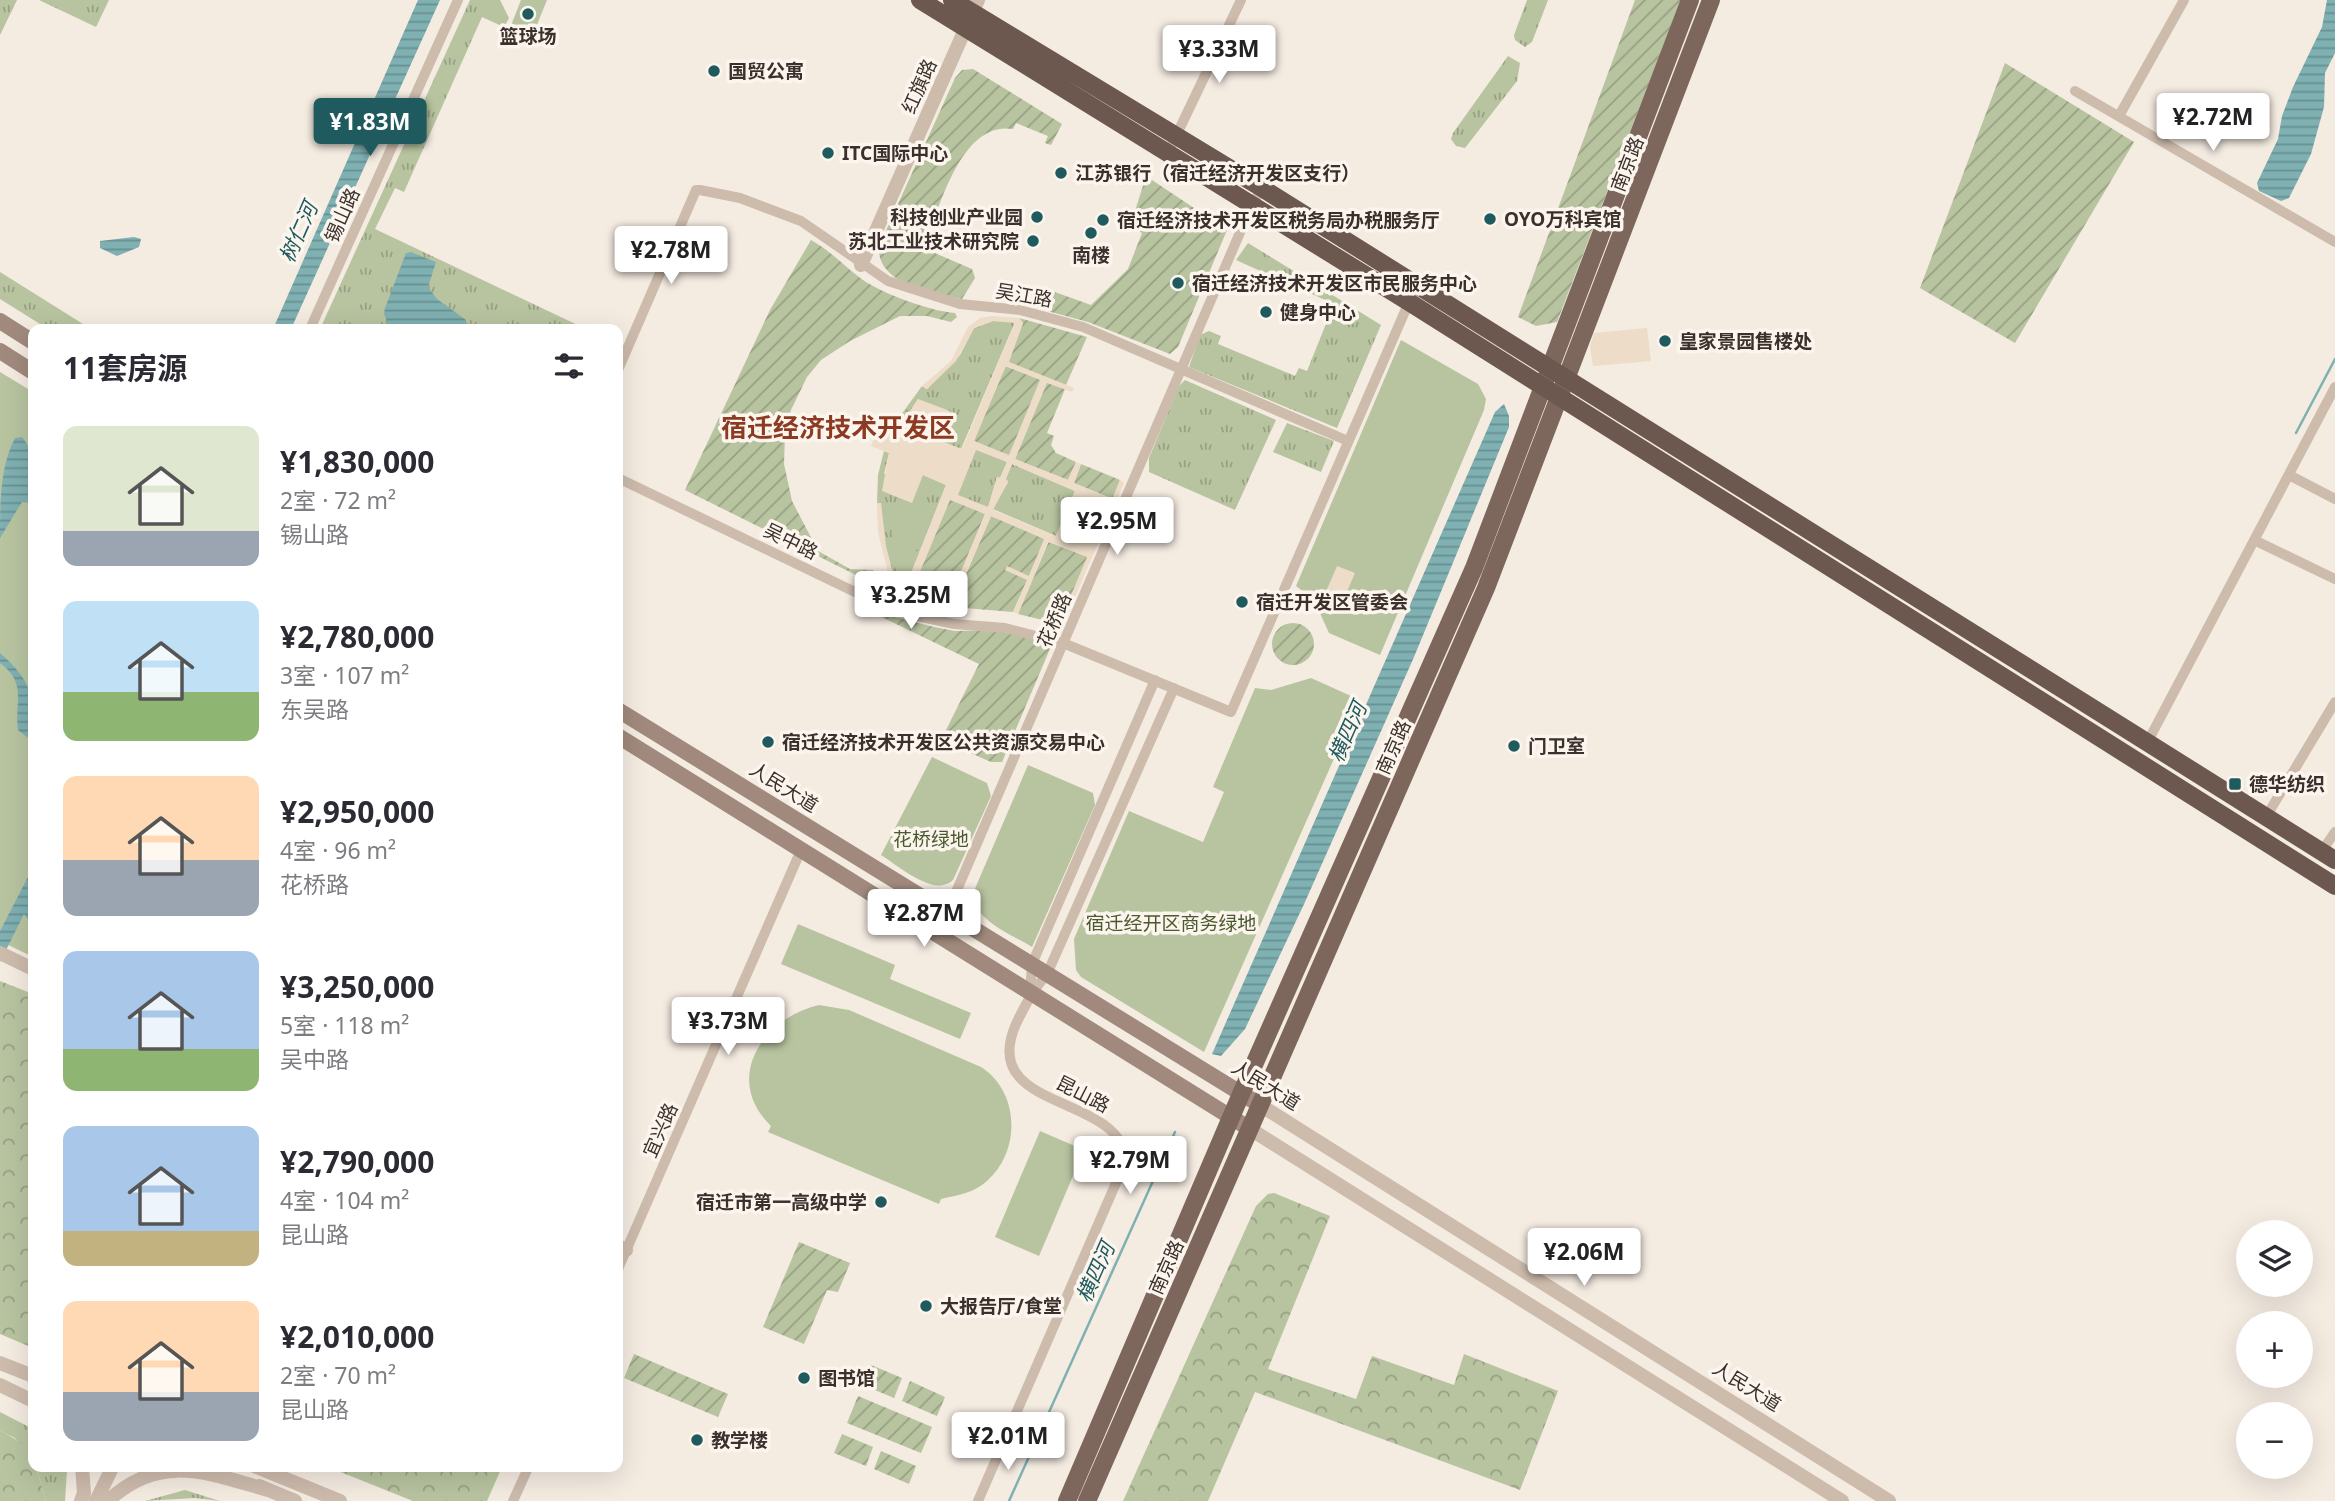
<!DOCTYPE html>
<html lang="zh">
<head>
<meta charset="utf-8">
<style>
  :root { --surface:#fff; --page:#f7f7f7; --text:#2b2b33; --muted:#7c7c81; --accent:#1f5a5e }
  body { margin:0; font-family:"Noto Sans","Noto Sans SC",sans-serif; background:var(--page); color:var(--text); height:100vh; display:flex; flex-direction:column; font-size:26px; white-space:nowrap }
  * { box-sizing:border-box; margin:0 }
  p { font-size:23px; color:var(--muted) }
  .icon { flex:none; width:38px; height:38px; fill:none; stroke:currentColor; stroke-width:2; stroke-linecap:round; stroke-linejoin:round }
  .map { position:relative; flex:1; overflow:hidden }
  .side { position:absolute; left:28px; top:324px; width:595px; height:1148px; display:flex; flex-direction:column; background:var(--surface); border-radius:14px; box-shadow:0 7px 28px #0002 }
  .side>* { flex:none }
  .fabs { position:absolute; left:2236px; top:1220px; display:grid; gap:14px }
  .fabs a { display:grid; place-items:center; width:77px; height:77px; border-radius:50%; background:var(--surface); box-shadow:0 7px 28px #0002; font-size:35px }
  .price { position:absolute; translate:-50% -60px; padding:0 16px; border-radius:7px; background:#fff; color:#222; font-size:23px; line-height:46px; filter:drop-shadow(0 2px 4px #0008) }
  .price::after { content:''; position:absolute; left:50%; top:42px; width:21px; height:16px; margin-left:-10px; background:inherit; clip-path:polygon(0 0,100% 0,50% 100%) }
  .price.selected { background:var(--accent); color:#fff }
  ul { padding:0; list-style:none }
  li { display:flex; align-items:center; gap:21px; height:175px; padding:0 35px }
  li span { display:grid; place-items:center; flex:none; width:196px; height:140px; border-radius:14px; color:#555 }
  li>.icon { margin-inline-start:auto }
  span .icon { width:84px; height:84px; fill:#fffc; stroke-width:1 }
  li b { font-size:30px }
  h2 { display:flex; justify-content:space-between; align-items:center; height:84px; padding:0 35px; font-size:30px }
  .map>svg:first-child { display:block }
</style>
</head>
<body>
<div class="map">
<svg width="2335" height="1501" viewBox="0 0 2335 1501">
  <defs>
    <pattern id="grass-tufts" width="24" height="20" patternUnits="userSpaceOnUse" patternTransform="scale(1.75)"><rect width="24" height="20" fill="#b8c4a0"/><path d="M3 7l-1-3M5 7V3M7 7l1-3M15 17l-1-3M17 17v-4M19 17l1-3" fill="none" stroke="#97a083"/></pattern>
    <pattern id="forest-crowns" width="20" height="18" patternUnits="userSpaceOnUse" patternTransform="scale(1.75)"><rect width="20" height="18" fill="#b8c4a0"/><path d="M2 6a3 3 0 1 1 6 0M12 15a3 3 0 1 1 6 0" fill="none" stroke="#97a083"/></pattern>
    <pattern id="garden-furrows" width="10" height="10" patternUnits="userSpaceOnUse" patternTransform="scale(1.75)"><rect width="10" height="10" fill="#b8c4a0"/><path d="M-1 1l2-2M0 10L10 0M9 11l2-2" fill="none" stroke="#97a083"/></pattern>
    <pattern id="water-rules" width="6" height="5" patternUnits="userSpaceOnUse" patternTransform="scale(1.75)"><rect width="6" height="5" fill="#7fb0b2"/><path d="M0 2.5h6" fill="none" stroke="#699091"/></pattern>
  </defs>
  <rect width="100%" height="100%" fill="#f4ebe1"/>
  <!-- grass -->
  <path fill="url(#grass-tufts)" d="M 0,0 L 17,0 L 0,35 Z
    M 39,0 L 109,0 L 96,27 Z
    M 470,0 L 500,0 L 509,18 L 504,27 L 482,17 L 404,192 L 395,188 L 375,229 L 586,329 L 320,329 Z
    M 1527,0 L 1548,0 L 1532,42 L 1525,47 L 1515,40 L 1514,35 Z
    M 1508,56 L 1520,63 L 1517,81 L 1465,148 L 1456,146 L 1451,139 L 1453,133 Z
    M 1248,243 L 1381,325 L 1337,428 L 1189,367 L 1200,335 L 1209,331 L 1221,336 L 1218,344 L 1295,376 L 1299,368 L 1307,371 L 1334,304 L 1236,260 Z
    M 0,272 L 91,329 L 48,329 L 0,299 Z
    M 993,321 L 1015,322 L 961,449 L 938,440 L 918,399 L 899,428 L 893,426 L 922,386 L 927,389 L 960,355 L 974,328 Z
    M 1185,380 L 1276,420 L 1235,510 L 1149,472 L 1149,458 L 1179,386 Z
    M 1287,423 L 1334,441 L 1321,472 L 1273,452 Z
    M 976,449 L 1007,462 L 1000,478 L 997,477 L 988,508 L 957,495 Z
    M 884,451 L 889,453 L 884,474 L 923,475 L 946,485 L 903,594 C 884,571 883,532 881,503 L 877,503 L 878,475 Z
    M 1012,464 L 1075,491 L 1056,536 L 993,509 L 1008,482 L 1005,480 Z
    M 0,1412 L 33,1429 L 33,1460 L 15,1438 L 0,1431 Z
    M 36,1467 L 64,1467 L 67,1471 L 65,1501 L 46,1501 Z
    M 185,1490 L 220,1501 L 195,1498 L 145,1501 Z"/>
  <!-- forest -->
  <path fill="url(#forest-crowns)" d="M 0,981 L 33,994 L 33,1348 L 0,1334 Z
    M 1274,1193 L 1330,1216 L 1268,1369 L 1356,1399 L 1372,1356 L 1454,1385 L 1464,1354 L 1558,1391 L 1520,1490 L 1255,1392 L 1208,1501 L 1123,1501 L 1256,1206 L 1268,1194 Z
    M 0,1431 C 15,1438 33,1448 33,1466 L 36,1467 L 46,1501 L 0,1501 Z
    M 328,1467 L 502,1466 L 502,1467 L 487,1501 L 413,1501 Z"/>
  <!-- park -->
  <path fill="#b8c4a0" d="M 521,0 L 547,0 L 532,37 L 510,28 Z
    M 1401,340 L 1478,384 L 1486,399 L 1484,410 L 1380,655 L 1329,633 L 1314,600 L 1296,586 Z
    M 0,372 L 33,392 L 33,957 L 0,941 Z
    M 914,505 L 923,509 L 923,514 L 932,522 L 930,526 L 921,529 L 914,547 L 919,555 L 906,577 L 898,575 L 893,561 L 898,547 L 891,533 L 904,507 Z
    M 1311,678 L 1360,700 L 1204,1052 L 1081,977 L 1076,970 L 1074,939 L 1129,811 L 1203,842 L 1224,792 L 1213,787 L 1255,688 L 1271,690 Z
    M 932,757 L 987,783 L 991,796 L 953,880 C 934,898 899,866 881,855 Z
    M 1028,765 L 1093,793 L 1095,805 L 1032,947 C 1011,934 970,919 974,891 Z
    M 798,924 L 895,965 L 890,979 L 971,1013 L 960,1039 L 781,964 Z
    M 819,1005 L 849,1010 L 981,1067 C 1020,1092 1021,1151 987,1181 C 974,1193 958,1195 941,1199 L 939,1204 L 768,1132 L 771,1126 C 722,1078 763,1018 819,1005 Z
    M 1040,1131 L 1084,1150 L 1039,1256 L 995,1237 Z"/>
  <!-- garden -->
  <path fill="url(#garden-furrows)" d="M 1635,0 L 1681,0 L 1557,322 L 1536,326 L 1518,317 Z
    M 2005,63 L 2134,142 L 2015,343 L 1920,288 Z
    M 973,69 L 1062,124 L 1051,145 L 1045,143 L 1048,136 L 1016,123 L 1013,129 C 960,120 939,211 923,248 L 972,269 L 975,278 L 962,299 C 934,293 876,285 879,246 L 955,78 L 962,70 Z
    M 1146,176 L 1227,230 L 1178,347 L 1170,354 L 1088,322 L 1040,309 L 1034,304 L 1038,286 L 1091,305 L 1128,269 L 1142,233 L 1130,227 Z
    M 811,240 C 831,251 845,267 863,280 C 883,294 930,311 955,313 L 957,317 L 951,322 L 927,316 L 900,316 L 850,341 L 821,360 L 807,377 L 791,410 L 785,434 L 784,464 L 792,501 L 818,551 L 850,569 L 873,570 L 875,573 L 872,583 L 685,490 L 770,310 Z
    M 1019,318 L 1087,337 L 1066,385 L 1008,362 L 1023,323 Z
    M 1005,366 L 1041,380 L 1009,456 L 974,441 Z
    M 1047,382 L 1065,389 L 1047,433 L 1054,436 L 1051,445 L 1056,453 L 1076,462 L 1068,480 L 1015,459 Z
    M 1081,464 L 1120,480 L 1113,499 L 1074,483 Z
    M 950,499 L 985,514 L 947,607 L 909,596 Z
    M 991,516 L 1045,539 L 1013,612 L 952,607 Z
    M 1049,541 L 1088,557 L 1059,624 L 1018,614 Z
    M 867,610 L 934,627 L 955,631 L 995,630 L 1052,644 L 1002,762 L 991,762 L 941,740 L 979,664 Z
    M1272 644a21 21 0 1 1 42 0a21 21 0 1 1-42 0Z
    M 799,1242 L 850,1263 L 838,1292 L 827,1290 L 804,1344 L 763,1327 Z
    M 634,1354 L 728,1394 L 718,1417 L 624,1378 Z
    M 871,1365 L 902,1378 L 894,1398 L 863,1385 Z
    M 910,1381 L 945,1397 L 937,1416 L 902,1401 Z
    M 858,1396 L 932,1427 L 921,1453 L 847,1423 Z
    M 842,1434 L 873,1447 L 866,1466 L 834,1453 Z
    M 881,1451 L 916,1466 L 909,1484 L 874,1469 Z"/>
  <!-- plaza -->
  <path fill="#ecdcc8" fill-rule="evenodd" d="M 992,316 L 1019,318 L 1023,323 L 1009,362 L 1074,388 L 1072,392 L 1047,383 L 1015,459 L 1068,480 L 1076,462 L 1081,464 L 1074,483 L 1112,499 L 1120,480 L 1124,483 L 1063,625 L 1059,624 L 1087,557 L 1048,542 L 1018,614 L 1013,612 L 1027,580 L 1005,570 L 1007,566 L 1029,576 L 1044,539 L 991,516 L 952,606 L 960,607 L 953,612 L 936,611 L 903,600 L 896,595 L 889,577 L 878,532 L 877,503 L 881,503 L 886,546 L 895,581 L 903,593 L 946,485 L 923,475 L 912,503 L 882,491 L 889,453 L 871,446 L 881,421 L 899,428 L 918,399 L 950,411 L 938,440 L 962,449 L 1015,323 L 993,321 L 974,328 L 956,361 L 927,389 L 922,386 L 951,361 L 968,327 L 980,318 ZM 1006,366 L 1040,380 L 1009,455 L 974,441 ZM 976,450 L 1007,462 L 1001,478 L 997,477 L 988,507 L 958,495 ZM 1012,464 L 1075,491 L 1056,536 L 993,510 L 1008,481 L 1006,479 ZM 950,500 L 985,514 L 946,607 L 910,596 Z
    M 1647,328 L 1651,361 L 1593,366 L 1590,347 L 1594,333 Z
    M 1337,566 L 1355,573 L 1343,601 L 1325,594 Z"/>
  <!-- water -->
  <path fill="url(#water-rules)" d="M 418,0 L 440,0 L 291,329 L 273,329 Z
    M 2327,0 L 2335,0 L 2335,53 L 2325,73 L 2324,107 L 2311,154 L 2289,198 L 2281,201 L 2259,191 L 2257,183 L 2278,139 L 2282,116 L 2293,87 L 2322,27 Z
    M 134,237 L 141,239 L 139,247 L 117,256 L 100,248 L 100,241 Z
    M 411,252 L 436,262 L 428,287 L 437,299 L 466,320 L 465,329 L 390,329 L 384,314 L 385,308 L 406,253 Z
    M 1504,404 L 1509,416 L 1509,427 L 1414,657 L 1305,902 L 1245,1029 L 1221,1056 L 1212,1054 L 1495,412 Z
    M 22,437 L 33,452 L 33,503 L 22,502 L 0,538 C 0,504 0,466 15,438 Z
    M 0,653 C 35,684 33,697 33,742 L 18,730 C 14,702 28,684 0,663 Z
    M 33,853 L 33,896 L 30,903 L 33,927 L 24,914 L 0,962 L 0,931 L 29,875 Z"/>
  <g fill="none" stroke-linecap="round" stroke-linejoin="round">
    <!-- stream -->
    <path stroke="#7fb0b2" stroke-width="2.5" d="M 2296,433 L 2335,359
      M 1009,1501 L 1175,1132"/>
    <!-- minor -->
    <path stroke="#cdbbac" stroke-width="10" d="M 2075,91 L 2335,242
      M 2119,116 L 2184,0
      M 1167,155 L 1241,0
      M 310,329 L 458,0
      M 618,370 L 696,190 L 700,190 L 740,198 L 801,221 L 888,281 L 960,304 L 1020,310 L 1083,327 L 1348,441
      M 2289,475 L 2335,499
      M 618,478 L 855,592 L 917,616 L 954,624 L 1005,628 L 1063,643 L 1231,712 L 1409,302
      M 2254,540 L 2335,579
      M 2147,743 L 2335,387
      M 2266,817 L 2335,702
      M 2322,851 L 2335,832
      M 947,913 L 1251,207 L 1262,188
      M 1030,993 L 1032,964 L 1155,680
      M 618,1269 L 801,850
      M 513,1501 L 529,1466
      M 978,1501 L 1126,1160 C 1121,1093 977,1112 1016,1024 C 1025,1005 1033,990 1047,974 L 1174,688"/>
    <!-- tertiary -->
    <path stroke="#cdbbac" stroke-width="14" d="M 861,265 L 978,0
      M 0,953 L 33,969
      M 1260,1105 L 1889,1501
      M 1250,1129 L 1842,1501
      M 618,1246 L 626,1250
      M 0,1363 L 33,1376
      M 0,1385 L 33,1401
      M 254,1466 L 340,1501
      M 259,1486 L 295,1501
      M 81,1501 L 84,1493 L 82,1466
      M 96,1501 L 113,1466
      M 108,1501 C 160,1452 208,1473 268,1490"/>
    <!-- secondary -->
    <path stroke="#a18a7d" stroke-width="16" d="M 0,321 L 33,342
      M 0,351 L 33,372
      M 618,710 L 1260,1105
      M 618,736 L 1250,1129"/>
    <!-- primary -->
    <path stroke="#7d675c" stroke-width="18" d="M 1067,1501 L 1241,1094 L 1474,568 L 1690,0
      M 1087,1501 L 1486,588 L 1711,0"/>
    <!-- trunk -->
    <path stroke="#6c584f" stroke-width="18" d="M 920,0 L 1409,302 L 2335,886
      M 952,0 L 1262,188 L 2335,860"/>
  </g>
  <!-- markers -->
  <g fill="#1f5a5e" stroke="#fbf5ee" stroke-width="2.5">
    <circle cx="528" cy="14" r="7"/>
    <circle cx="714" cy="71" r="7"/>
    <circle cx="828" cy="153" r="7"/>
    <circle cx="1061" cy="173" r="7"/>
    <circle cx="1037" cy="217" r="7"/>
    <circle cx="1490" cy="219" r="7"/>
    <circle cx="1103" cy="220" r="7"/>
    <circle cx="1091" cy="233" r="7"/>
    <circle cx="1033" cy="241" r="7"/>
    <circle cx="1178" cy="283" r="7"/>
    <circle cx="1266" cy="312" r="7"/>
    <circle cx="1665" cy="341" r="7"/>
    <circle cx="1242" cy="602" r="7"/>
    <circle cx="768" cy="742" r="7"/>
    <circle cx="1514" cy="746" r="7"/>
    <rect x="2228" y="777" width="14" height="14" rx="3.5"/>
    <circle cx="881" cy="1202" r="7"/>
    <circle cx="926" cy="1306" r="7"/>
    <circle cx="804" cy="1378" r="7"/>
    <circle cx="697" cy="1440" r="7"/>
  </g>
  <g text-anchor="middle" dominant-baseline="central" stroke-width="7" stroke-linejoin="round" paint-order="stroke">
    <!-- poi labels -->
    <g font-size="19" font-weight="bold" fill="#3b302b" stroke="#fbf5ee" text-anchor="start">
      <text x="528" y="36" text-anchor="middle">篮球场</text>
      <text x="728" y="71">国贸公寓</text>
      <text x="842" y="153">ITC国际中心</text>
      <text x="1075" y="173">江苏银行（宿迁经济开发区支行）</text>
      <text x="1023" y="217" text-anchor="end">科技创业产业园</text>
      <text x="1504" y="219">OYO万科宾馆</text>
      <text x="1117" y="220">宿迁经济技术开发区税务局办税服务厅</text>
      <text x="1019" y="241" text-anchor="end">苏北工业技术研究院</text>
      <text x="1091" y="255" text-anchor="middle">南楼</text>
      <text x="1192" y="283">宿迁经济技术开发区市民服务中心</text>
      <text x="1280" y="312">健身中心</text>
      <text x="1679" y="341">皇家景园售楼处</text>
      <text x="1256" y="602">宿迁开发区管委会</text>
      <text x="782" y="742">宿迁经济技术开发区公共资源交易中心</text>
      <text x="1528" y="746">门卫室</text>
      <text x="2249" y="784">德华纺织</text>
      <text x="867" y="1202" text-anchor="end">宿迁市第一高级中学</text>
      <text x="940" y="1306">大报告厅/食堂</text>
      <text x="818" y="1378">图书馆</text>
      <text x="711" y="1440">教学楼</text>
    </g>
    <!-- street labels -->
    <g font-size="19" fill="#3b302b" stroke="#fbf5ee">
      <text transform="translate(919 86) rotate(-66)">红旗路</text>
      <text transform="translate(1627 164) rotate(-69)">南京路</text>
      <text transform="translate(342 215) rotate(-66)">锡山路</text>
      <text transform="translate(1024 295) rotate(10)">吴江路</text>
      <text transform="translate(791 541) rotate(26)">吴中路</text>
      <text transform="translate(1054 620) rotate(-67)">花桥路</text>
      <text transform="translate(1393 747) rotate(-66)">南京路</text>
      <text transform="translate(784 787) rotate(32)">人民大道</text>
      <text transform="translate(1266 1085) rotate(32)">人民大道</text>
      <text transform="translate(1083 1094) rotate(27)">昆山路</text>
      <text transform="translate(660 1130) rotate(-66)">宜兴路</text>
      <text transform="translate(1166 1267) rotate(-66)">南京路</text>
      <text transform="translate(1747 1386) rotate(32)">人民大道</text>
    </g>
    <!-- park labels -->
    <g font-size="19" fill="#4a5a2e" stroke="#fbf5ee">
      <text x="931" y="839">花桥绿地</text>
      <text x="1171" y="923">宿迁经开区商务绿地</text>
    </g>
    <!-- water labels -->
    <g font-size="21" font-style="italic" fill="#1f5a5e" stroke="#fbf5ee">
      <text transform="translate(298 232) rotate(-66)">树仁河</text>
      <text transform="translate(1347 732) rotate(-66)">横四河</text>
      <text transform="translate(1095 1272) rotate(-66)">横四河</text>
    </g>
    <!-- district labels -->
    <g font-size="26" font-weight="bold" fill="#8c3b22" stroke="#fbf5ee">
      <text x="838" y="427">宿迁经济技术开发区</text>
    </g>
  </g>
</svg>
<div class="fabs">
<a><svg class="icon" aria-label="layers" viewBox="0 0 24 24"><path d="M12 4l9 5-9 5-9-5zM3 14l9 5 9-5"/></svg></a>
<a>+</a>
<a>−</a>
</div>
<b class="price" style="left:1219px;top:85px">¥3.33M</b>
<b class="price" style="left:2213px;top:153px">¥2.72M</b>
<b class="price selected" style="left:370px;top:158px">¥1.83M</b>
<b class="price" style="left:671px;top:286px">¥2.78M</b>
<b class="price" style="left:1117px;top:557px">¥2.95M</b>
<b class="price" style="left:911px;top:631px">¥3.25M</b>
<b class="price" style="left:924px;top:949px">¥2.87M</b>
<b class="price" style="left:728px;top:1057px">¥3.73M</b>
<b class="price" style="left:1130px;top:1196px">¥2.79M</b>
<b class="price" style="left:1584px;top:1288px">¥2.06M</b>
<b class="price" style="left:1008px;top:1472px">¥2.01M</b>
<section class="side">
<h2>11套房源<svg class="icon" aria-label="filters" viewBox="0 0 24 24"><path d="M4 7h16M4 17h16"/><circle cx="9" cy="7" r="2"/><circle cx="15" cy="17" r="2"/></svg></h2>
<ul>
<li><span style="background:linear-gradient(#dfe7d0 75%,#9aa5b1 0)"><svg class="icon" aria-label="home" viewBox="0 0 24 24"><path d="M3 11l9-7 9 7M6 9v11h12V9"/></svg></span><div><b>¥1,830,000</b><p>2室 · 72 m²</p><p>锡山路</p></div></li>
<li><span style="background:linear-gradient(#bfe0f5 65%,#8fb573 0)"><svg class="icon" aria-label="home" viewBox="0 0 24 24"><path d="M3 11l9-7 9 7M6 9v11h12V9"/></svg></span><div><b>¥2,780,000</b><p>3室 · 107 m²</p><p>东吴路</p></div></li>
<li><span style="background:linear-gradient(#ffd9b3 60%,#9aa5b1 0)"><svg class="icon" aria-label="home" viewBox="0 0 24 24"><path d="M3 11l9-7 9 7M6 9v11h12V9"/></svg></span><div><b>¥2,950,000</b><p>4室 · 96 m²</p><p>花桥路</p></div></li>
<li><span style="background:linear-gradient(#a9c7e8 70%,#8fb573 0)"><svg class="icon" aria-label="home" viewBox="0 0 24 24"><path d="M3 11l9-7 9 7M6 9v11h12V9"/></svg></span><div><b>¥3,250,000</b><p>5室 · 118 m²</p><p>吴中路</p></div></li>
<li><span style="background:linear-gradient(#a9c7e8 75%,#c2b280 0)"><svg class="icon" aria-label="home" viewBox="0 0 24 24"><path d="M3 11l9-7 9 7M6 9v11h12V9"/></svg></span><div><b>¥2,790,000</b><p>4室 · 104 m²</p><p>昆山路</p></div></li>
<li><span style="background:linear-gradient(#ffd9b3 65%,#9aa5b1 0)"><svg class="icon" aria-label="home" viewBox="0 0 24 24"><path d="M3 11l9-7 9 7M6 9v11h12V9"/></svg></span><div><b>¥2,010,000</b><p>2室 · 70 m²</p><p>昆山路</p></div></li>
</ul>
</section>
</div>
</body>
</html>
